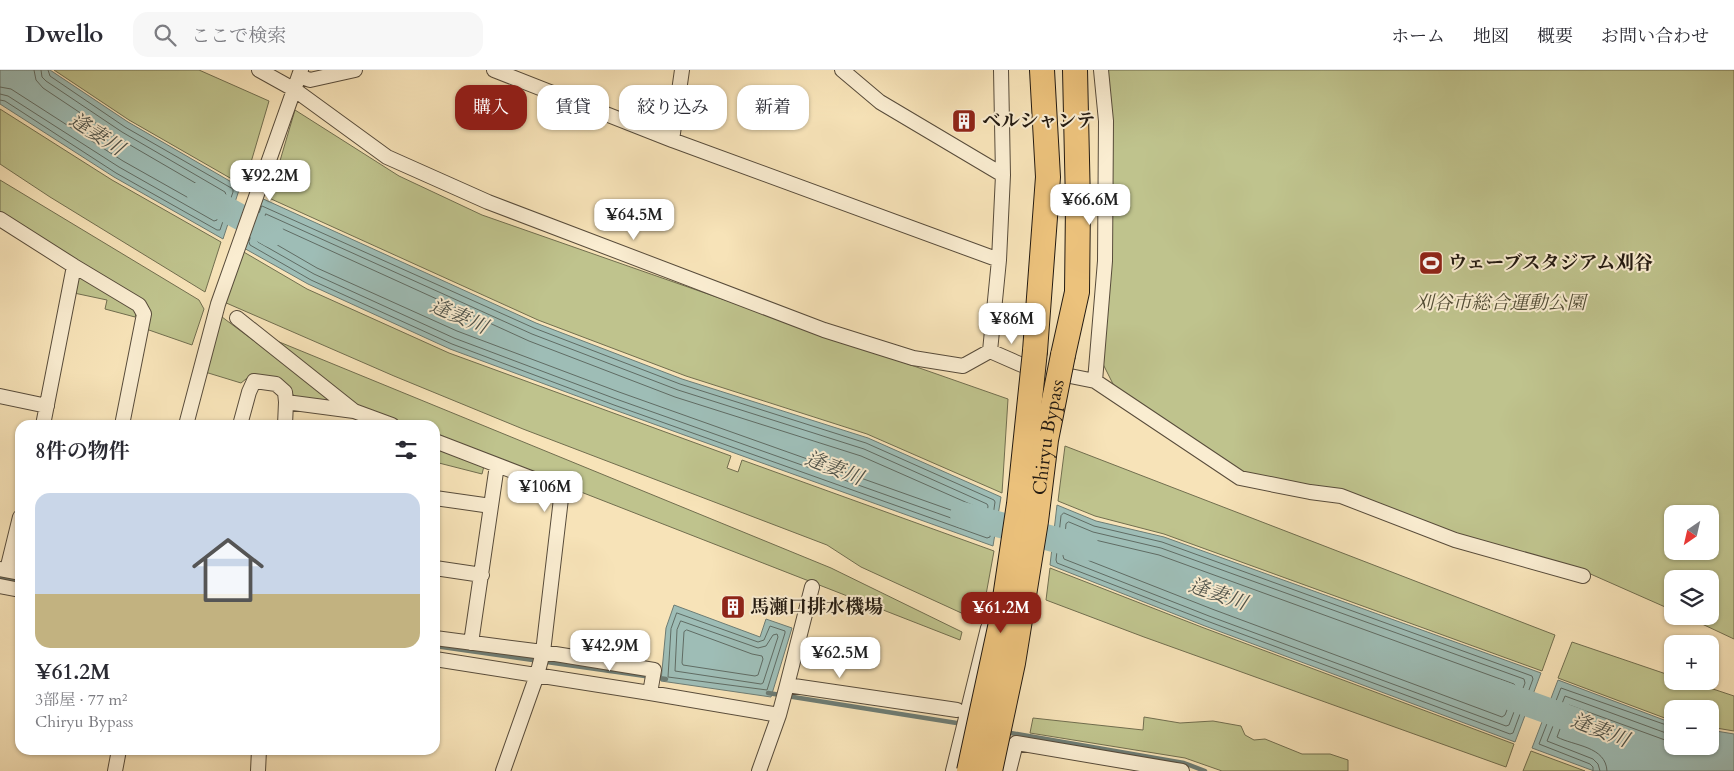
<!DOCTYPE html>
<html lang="ja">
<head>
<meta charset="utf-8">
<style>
  :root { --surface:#fff; --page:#f7f7f7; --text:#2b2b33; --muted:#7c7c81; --line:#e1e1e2; --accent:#8f2418 }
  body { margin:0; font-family:Cardo,"Noto Serif JP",serif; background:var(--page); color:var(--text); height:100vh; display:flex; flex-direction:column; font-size:19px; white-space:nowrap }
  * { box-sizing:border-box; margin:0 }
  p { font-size:16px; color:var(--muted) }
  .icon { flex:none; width:28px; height:28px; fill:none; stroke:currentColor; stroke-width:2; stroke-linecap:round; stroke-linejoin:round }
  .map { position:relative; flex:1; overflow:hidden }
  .details { position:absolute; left:15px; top:350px; width:425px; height:335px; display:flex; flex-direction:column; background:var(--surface); border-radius:15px; box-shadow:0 1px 4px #0004 }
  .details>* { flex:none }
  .banner { position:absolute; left:455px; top:15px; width:475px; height:45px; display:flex; gap:10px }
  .needle { width:32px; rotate:214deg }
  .controls { position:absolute; left:1664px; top:435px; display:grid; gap:10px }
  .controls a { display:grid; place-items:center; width:55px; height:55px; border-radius:10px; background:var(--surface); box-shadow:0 1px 4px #0004; font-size:25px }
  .price { position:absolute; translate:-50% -42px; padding:0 11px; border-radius:10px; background:#fff; color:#222; font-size:16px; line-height:32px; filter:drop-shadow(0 1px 2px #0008) }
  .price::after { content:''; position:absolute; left:50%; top:30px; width:15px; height:11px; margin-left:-8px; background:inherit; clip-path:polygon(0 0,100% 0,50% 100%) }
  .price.selected { background:var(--accent); color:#fff }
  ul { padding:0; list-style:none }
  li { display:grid; align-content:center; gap:10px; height:265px; padding:0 20px }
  li span { display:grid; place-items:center; height:155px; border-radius:15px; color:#555 }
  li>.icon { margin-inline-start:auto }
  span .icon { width:90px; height:90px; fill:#fffc; stroke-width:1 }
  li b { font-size:21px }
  h2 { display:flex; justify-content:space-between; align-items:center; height:60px; padding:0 20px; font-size:21px }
  .pill { padding:0 18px; border-radius:15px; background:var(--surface); box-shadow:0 1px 4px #0004; font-size:18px; line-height:45px }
  .pill.selected { background:var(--accent); color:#fff }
  header { display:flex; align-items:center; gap:30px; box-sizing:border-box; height:70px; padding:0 25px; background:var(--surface); border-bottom:1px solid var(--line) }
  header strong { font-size:24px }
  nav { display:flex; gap:28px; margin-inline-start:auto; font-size:18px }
  .search { width:350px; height:45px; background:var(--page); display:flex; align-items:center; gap:12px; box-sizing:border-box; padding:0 18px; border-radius:15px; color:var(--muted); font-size:19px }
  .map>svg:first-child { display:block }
</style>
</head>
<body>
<header>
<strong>Dwello</strong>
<div class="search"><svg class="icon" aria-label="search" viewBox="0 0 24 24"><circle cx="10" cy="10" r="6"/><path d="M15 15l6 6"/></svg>ここで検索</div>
<nav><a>ホーム</a><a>地図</a><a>概要</a><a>お問い合わせ</a></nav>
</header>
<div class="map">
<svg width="1734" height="701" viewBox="0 0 1734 701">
  <rect width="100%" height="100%" fill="#f7e3b8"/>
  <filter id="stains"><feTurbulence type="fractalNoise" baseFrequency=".004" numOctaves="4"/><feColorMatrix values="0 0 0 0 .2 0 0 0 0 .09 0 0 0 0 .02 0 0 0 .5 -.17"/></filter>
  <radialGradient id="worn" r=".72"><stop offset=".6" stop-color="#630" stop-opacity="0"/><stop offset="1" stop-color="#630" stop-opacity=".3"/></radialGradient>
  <!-- green -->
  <path fill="#bfc38d" stroke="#716e4f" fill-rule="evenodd" d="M 54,0 L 199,0 L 269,31 L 244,116 L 129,50 Z
    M 1106,0 L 1734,0 L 1734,569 L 1685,546 L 1710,546 L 1710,509 L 1672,509 L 1672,540 L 1586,502 L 1244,403 L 1116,320 L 1103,294 ZM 1672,444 L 1710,444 L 1710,481 L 1672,481 Z
    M 0,39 L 112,110 L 221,172 L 205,222 L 50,127 L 0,94 Z
    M 295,40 L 399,106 L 482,145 L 1008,329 L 1002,423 L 867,364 L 686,306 L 538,250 L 269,128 Z
    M 0,110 L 199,230 L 204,239 L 192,275 L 146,259 L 150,243 L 146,233 L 73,190 L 0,143 Z
    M 242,181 L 307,219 L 449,283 L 731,386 L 727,398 L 738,402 L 742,390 L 994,481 L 981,552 L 861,497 L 827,475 L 523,359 L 394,306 L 224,232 Z
    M 77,203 L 138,238 L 135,247 L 105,239 L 107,230 L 74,223 Z
    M 218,244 L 329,327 L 329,332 L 295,327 L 281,309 L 251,305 L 241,313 L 205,302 Z
    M 272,269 L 831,498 L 962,562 L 960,570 L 435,365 L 435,355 L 409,355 L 355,334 Z
    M 1065,376 L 1555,565 L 1542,601 L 1164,464 L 1095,446 L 1058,431 Z
    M 435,377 L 484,396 L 482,404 L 435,392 Z
    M 1050,498 L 1204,558 L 1514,674 L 1506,697 L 1144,567 L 1046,530 Z
    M 1572,572 L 1672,606 L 1672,611 L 1689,611 L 1734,626 L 1734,661 L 1710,657 L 1710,639 L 1672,639 L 1672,650 L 1670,650 L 1558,608 Z
    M 1144,647 L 1180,653 L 1213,651 L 1241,656 L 1245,665 L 1254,670 L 1265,669 L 1302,684 L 1330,684 L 1348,690 L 1348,701 L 1222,701 L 1185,688 L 1030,663 L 1033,648 L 1143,660 Z
    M 1531,681 L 1585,701 L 1523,701 Z"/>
  <!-- water -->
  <path fill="#9ebdb6" stroke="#6d7c74" d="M 0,0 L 50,0 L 128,52 L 240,117 L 223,169 L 114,107 L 0,34 Z
    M 259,127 L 536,253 L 682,309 L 868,368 L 1001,427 L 993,476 L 612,339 L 450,279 L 308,214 L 242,177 Z
    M 1057,435 L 1096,451 L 1164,467 L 1541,603 L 1515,672 L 1205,556 L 1050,495 Z
    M 674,535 L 760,567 L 766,549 L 792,558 L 771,627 L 661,611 L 666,558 Z
    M 1558,610 L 1672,653 L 1672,676 L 1710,676 L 1710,660 L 1734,664 L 1734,701 L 1594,701 L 1532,678 Z"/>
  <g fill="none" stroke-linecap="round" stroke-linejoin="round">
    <!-- shore -->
    <path stroke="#606c64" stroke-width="1" d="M 0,17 L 11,19 L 123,91 L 210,140 L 213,139 L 217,128 L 216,125 L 118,68 L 43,18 L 36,10 L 34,0
      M 0,24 L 8,26 L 119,97 L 214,151 L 217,150 L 226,125 L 225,122 L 122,62 L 46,11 L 42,7 L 41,0
      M 0,30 L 5,31 L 116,103 L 217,160 L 220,160 L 233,122 L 233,119 L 125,57 L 50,6 L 48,0
      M 262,136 L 534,258 L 680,314 L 866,373 L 994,430 L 995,432 L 990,467 L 987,468 L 614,335 L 452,274 L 311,210 L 250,175 L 249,172 Z
      M 266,144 L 532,264 L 678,320 L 864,379 L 987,434 L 988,436 L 985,458 L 982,459 L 616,329 L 454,268 L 314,204 L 258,172 L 257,170 Z
      M 272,154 L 529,271 L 675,327 L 861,386 L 979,438 L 980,440 L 979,448 L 976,449 L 619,322 L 457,261 L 317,198 L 267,169 L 266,166 L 269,155 Z
      M 1064,443 L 1094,456 L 1162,472 L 1532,606 L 1533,609 L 1513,663 L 1510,664 L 1207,551 L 1057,493 L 1056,490 L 1061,446 Z
      M 1069,452 L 1093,462 L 1161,478 L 1524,609 L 1525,613 L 1509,655 L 1506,656 L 1209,546 L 1064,489 L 1063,486 L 1066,454 Z
      M 1075,463 L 1091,469 L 1159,485 L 1514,614 L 1516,617 L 1505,645 L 1502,647 L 1212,539 L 1072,484 L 1071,482 L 1073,465 Z
      M 677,543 L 758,572 L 764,570 L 770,556 L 785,561 L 785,563 L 767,620 L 668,607 L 671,559 Z
      M 681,551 L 758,578 L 766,576 L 773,565 L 777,564 L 778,567 L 763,613 L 761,614 L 675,601 L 677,560 Z
      M 687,560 L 752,584 L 762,586 L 763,589 L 758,605 L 755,606 L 683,595 L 682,593 L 684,562 Z
      M 1593,701 L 1593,697 L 1590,694 L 1539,674 L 1561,618 L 1672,657
      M 1600,701 L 1598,694 L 1593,689 L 1547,671 L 1565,626 L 1666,663 L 1672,664
      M 1607,701 C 1606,676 1574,676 1557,667 L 1569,635 L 1665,670 L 1672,671"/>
    <!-- stream -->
    <path stroke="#6d7c74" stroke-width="4.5" d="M 0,507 L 20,510
      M 435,576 L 666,609
      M 768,623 L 963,654
      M 1005,662 L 1184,693 L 1205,701"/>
    <!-- river -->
    <path stroke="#9ebdb6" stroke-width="26" d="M 200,125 L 271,164
      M 963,445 L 1087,478
      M 1496,622 L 1579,652"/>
    <defs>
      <path id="street" d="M 259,0 L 295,20 L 387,87 L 488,132 L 824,260 L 913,288 L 963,296 L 990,281
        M 494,0 L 672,70
        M 682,0 L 672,70 L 999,190
        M 842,0 L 880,32 L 1003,105
        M 299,6 L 310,10 L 355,0
        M 0,149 L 74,196 L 139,235 L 144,244 L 122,355
        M 237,248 L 354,341
        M 990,281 L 999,190 L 1003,105 L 1001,0
        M 990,281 L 1022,295
        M 1065,305 L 1095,311 L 1240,408 L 1310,422 L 1341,426 L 1455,470 L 1583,506
        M 1095,311 L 1105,191 L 1106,51 L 1101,0
        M 0,326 L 47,336
        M 43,355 L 74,196
        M 186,355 L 218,234 L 301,0
        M 240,355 L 249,322 L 254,311 L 276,314 L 285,322 L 286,332
        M 285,355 L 286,332 L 354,341 L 392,355
        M 435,371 L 562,420 L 543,582 L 537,605 L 503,701
        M 435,428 L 491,436
        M 435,498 L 482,505
        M 0,499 L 20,503
        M 7,500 L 20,447
        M 0,516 L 20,520
        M 812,517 L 787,615 L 957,640
        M 435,568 L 543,582 L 654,600 L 650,623
        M 471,573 L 497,395
        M 435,589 L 650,623 L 779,645
        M 115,701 L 119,680
        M 258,701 L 259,680
        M 759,701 L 779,645 L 787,615
        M 953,701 L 988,558
        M 1009,701 L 1016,673 L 1182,701"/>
      <path id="highway" d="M 1035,281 L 1048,107 L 1042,0
        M 1063,285 L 1077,222 L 1078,134 L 1075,0"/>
    </defs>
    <!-- street casing -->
    <use href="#street" stroke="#584c3b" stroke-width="16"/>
    <!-- highway casing -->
    <use href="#highway" stroke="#231a11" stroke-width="26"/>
    <!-- street -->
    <use href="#street" stroke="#faedd1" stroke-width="14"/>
    <!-- highway -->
    <use href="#highway" stroke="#ecc27c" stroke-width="24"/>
    <defs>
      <g id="highway-bridge">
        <path d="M 969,701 L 1002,548 L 1019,434 L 1035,281"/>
        <path id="s1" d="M 990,701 L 1013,593 L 1036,451 L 1046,370 L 1063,285"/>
      </g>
    </defs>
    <!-- highway-bridge casing -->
    <use href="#highway-bridge" stroke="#231a11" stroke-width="26" stroke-linecap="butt"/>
    <!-- highway-bridge -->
    <use href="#highway-bridge" stroke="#ecc27c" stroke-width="24"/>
  </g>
  <!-- icons -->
  <defs>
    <symbol id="building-square" viewBox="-11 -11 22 22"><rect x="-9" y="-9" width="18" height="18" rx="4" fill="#8f2418" stroke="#faedd1"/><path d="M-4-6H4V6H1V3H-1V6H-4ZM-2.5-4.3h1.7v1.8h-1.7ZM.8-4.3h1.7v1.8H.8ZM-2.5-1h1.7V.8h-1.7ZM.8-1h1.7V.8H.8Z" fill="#fff"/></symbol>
    <symbol id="stadium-square" viewBox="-11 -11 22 22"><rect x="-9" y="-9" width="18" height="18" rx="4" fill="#8f2418" stroke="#faedd1"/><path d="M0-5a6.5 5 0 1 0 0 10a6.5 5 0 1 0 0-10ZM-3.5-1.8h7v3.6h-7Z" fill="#fff"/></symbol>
  </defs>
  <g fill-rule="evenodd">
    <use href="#building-square" x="950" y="37" width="28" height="28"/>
    <use href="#stadium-square" x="1417" y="179" width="28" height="28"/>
    <use href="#building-square" x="719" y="523" width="28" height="28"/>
  </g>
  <g text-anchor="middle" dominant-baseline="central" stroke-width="4" stroke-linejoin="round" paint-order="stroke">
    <!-- poi labels -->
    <g font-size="19" font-weight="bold" fill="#231a11" stroke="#faedd1" text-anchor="start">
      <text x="982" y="51">ベルシャンテ</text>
      <text x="1448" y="193">ウェーブスタジアム刈谷</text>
      <text x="750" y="537">馬瀬口排水機場</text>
    </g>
    <!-- park labels -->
    <g font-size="19" font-style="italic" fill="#524d36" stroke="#faedd1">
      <text x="1500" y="233">刈谷市総合運動公園</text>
    </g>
    <!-- street labels -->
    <g font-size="19" fill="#231a11" stroke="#faedd1">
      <text stroke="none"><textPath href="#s1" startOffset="339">Chiryu Bypass</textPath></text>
    </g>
    <!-- water labels -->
    <g font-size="20" font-style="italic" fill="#4e534b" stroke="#faedd1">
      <text transform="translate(97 64) rotate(33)">逢妻川</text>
      <text transform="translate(459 246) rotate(23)">逢妻川</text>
      <text transform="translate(834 398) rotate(21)">逢妻川</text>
      <text transform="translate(1218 524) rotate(19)">逢妻川</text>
      <text transform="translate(1600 660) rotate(21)">逢妻川</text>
    </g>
  </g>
  <rect width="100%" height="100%" filter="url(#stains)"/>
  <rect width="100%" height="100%" fill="url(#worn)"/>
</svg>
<div class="controls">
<a><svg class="needle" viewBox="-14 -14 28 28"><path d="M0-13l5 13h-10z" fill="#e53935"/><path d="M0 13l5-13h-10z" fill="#7c7c81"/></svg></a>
<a><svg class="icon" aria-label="layers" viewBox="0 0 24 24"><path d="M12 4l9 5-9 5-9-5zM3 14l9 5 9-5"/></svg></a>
<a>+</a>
<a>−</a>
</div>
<b class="price" style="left:270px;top:132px">¥92.2M</b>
<b class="price" style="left:1090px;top:156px">¥66.6M</b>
<b class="price" style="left:634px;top:171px">¥64.5M</b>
<b class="price" style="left:1012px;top:275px">¥86M</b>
<b class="price" style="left:545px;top:443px">¥106M</b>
<b class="price selected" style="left:1001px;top:564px">¥61.2M</b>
<b class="price" style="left:610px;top:602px">¥42.9M</b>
<b class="price" style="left:840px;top:609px">¥62.5M</b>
<div class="banner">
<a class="pill selected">購入</a>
<a class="pill">賃貸</a>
<a class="pill">絞り込み</a>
<a class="pill">新着</a>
</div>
<section class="details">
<h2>8件の物件<svg class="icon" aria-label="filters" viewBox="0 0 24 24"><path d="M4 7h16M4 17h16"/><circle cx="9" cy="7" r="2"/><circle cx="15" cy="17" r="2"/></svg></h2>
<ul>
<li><span style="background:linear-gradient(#c9d6e8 65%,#c2b280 0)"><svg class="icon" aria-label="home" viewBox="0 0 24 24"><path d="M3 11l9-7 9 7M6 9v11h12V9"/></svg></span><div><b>¥61.2M</b><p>3部屋 · 77 m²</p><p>Chiryu Bypass</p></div></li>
</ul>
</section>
</div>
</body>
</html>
